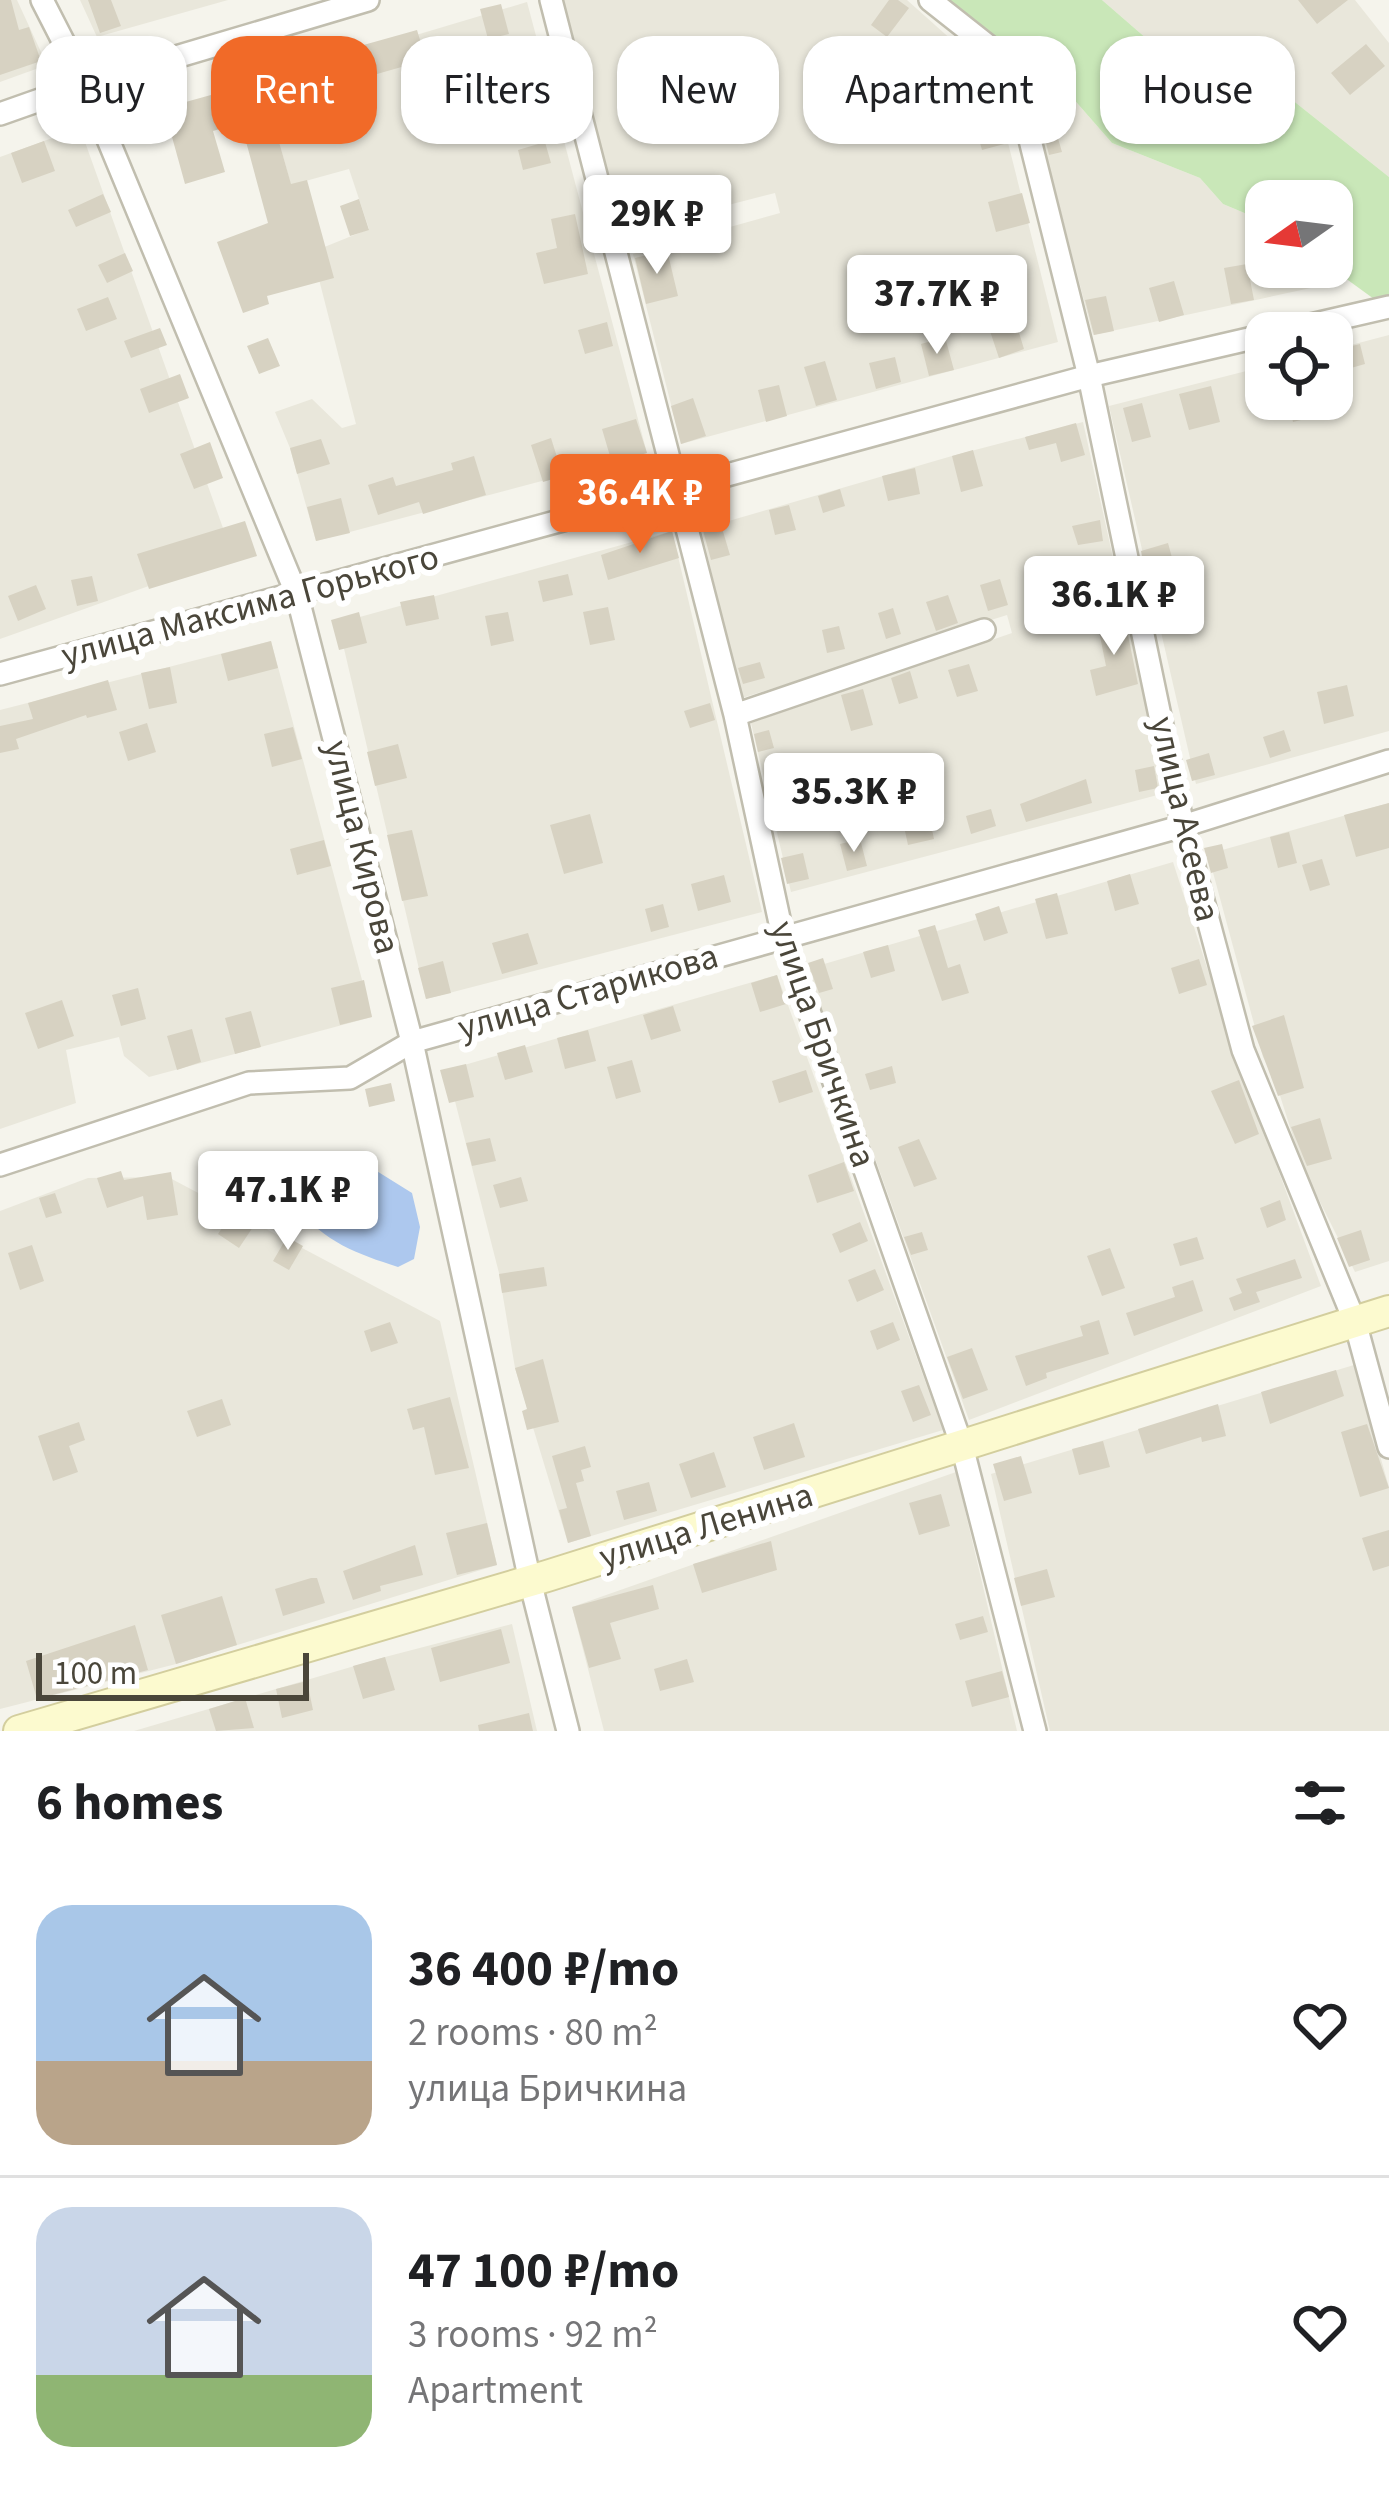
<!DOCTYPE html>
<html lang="en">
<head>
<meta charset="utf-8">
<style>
  :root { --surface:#fff; --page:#f6f6f6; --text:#202124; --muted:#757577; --line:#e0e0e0; --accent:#f16a28 }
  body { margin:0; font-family:"Source Sans 3",sans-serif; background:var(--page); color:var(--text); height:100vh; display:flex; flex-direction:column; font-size:45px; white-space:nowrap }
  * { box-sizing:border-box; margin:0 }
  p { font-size:39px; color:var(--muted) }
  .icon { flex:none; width:66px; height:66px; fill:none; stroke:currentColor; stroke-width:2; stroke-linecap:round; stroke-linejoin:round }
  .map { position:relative; height:1731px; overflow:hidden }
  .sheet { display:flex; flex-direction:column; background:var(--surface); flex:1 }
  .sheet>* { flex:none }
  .guide { position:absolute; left:36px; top:36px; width:1317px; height:108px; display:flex; gap:24px }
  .needle { width:78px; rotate:256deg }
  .tools { position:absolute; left:1245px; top:180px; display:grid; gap:24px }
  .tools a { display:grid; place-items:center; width:108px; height:108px; border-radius:24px; background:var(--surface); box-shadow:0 3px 9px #0004; font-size:60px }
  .scale { position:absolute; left:36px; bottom:30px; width:273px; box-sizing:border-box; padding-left:12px; border:6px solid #4a463a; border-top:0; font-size:33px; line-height:42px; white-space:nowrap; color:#4a463a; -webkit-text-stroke:9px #fff; paint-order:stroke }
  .price { position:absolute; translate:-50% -102px; padding:0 27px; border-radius:12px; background:#fff; color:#222; font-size:39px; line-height:78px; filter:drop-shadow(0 3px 6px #0008) }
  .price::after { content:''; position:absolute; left:50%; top:72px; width:36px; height:27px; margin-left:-18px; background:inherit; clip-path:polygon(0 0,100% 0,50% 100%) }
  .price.selected { background:var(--accent); color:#fff }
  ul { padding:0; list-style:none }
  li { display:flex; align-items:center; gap:36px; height:300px; padding:0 36px }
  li+li { border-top:3px solid var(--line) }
  li span { display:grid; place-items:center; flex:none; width:336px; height:240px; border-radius:36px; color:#555 }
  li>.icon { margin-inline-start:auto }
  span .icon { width:144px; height:144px; fill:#fffc; stroke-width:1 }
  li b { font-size:51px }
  h2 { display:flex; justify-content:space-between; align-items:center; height:144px; padding:0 36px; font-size:51px }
  .pill { padding:0 42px; border-radius:36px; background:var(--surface); box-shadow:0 3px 9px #0004; font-size:42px; line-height:108px }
  .pill.selected { background:var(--accent); color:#fff }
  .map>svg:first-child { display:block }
</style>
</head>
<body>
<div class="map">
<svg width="1389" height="1731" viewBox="0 0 1389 1731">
  <rect width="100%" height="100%" fill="#f5f4ec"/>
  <!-- residential -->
  <path fill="#e9e7db" d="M 0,0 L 17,0 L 47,65 L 0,82 Z
    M 80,0 L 228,0 L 97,37 Z
    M 560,0 L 907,0 L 991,75 L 1058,342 L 681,444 L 633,254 L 780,213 L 775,193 L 624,232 Z
    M 1102,0 L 1355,0 L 1389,43 L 1389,177 L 1232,52 L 1147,39 Z
    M 527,2 L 647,453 L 316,541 L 290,448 L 275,412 L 312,399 L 342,428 L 356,424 L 312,252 L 369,229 L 349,169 L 291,185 L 262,81 Z
    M 1057,80 L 1112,143 L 1200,178 L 1223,204 L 1266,222 L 1266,267 L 1330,267 L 1348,280 L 1093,335 L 1027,82 Z
    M 80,128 L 233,556 L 0,639 L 0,157 Z
    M 1389,335 L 1389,731 L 1196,784 L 1109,406 L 1266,366 L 1266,399 L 1332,399 L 1332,350 Z
    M 1083,422 L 1165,793 L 791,892 L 751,723 L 1012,633 L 1007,615 L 742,698 L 701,529 L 952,456 Z
    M 672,531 L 762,912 L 426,999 L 338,623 Z
    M 271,641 L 372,1017 L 149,1077 L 124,1056 L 119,1037 L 66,1050 L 76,1103 L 0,1129 L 0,710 Z
    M 1389,803 L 1389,1261 L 1355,1272 L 1303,1168 L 1276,1083 L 1263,1057 L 1208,854 Z
    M 1173,862 L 1232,1045 L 1321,1286 L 969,1420 L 807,969 Z
    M 777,975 L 943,1430 L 568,1543 L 515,1368 L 499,1273 L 447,1070 Z
    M 168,1177 L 440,1321 L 497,1565 L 176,1664 L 0,1709 L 0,1211 L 88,1178 Z
    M 1354,1365 L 1389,1487 L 1389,1731 L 1050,1731 L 991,1474 Z
    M 956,1472 L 1017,1731 L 604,1731 L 572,1607 Z
    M 512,1624 L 537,1731 L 134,1731 L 385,1657 Z"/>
  <!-- green -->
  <path fill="#c9e7b8" d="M 942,0 L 1102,0 L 1147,39 L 1232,52 L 1389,177 L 1389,297 L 1374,299 L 1330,267 L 1332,201 L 1266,201 L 1266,222 L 1223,204 L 1200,178 L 1112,143 L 1057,80 L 1027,82 L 992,36 Z"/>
  <!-- water -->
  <path fill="#adc8ee" d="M 305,1158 L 359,1160 L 412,1193 L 420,1227 L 414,1259 L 398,1267 C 358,1254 323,1242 297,1206 L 311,1182 Z"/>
  <!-- building -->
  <path fill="#d7d2c2" d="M 0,0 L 11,0 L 19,30 L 29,27 L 41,61 L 0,75 Z
    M 88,0 L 111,0 L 121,26 L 100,33 Z
    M 889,0 L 898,0 L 909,8 L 887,37 L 871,25 Z
    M 1298,0 L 1348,0 L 1317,24 Z
    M 501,4 L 509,34 L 488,39 L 480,9 Z
    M 417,30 L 426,60 L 342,84 L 343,90 L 301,102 L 303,109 L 272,117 L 291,184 L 307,180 L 334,278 L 267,296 L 269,304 L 243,313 L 217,242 L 268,223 L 241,123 L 213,131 L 225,172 L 185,184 L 164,108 L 269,79 L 267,72 Z
    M 1366,44 L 1385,66 L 1350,95 L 1331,73 Z
    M 981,71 L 987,97 L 962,103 L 956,77 Z
    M 1049,108 L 1062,152 L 1049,155 L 1038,111 Z
    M 1002,122 L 1008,143 L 982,150 L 976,129 Z
    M 44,141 L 55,171 L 22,183 L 11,153 Z
    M 545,142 L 551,163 L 523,170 L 518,150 Z
    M 1022,193 L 1030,223 L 996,232 L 988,202 Z
    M 103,194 L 111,212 L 76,227 L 68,210 Z
    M 359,199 L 369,230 L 350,236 L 340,206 Z
    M 575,214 L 588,274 L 544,284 L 536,253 L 557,248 L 551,219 Z
    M 667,250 L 678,296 L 646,304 L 635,258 Z
    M 125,253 L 133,271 L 107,283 L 98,265 Z
    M 1247,264 L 1254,300 L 1231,304 L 1224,268 Z
    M 1174,281 L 1184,315 L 1159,322 L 1149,288 Z
    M 1106,296 L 1114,331 L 1094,335 L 1085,300 Z
    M 108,297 L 117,319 L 86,331 L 77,309 Z
    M 1013,313 L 1024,349 L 999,358 L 987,322 Z
    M 607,322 L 613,346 L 585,354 L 578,330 Z
    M 160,328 L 167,345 L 131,358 L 124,341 Z
    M 945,337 L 954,370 L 929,376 L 921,344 Z
    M 268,338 L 280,366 L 259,374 L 247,346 Z
    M 1360,344 L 1365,364 L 1337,372 L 1332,351 Z
    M 895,357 L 901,382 L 876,389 L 869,363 Z
    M 825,361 L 837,400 L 816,406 L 804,367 Z
    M 1266,370 L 1266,415 L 1262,415 L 1250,375 Z
    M 180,374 L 189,398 L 149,413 L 140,389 Z
    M 779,385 L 787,416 L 766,422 L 758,390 Z
    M 1211,386 L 1220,422 L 1189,430 L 1179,394 Z
    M 693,398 L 706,436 L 681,444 L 671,406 Z
    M 1288,399 L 1326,399 L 1329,413 L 1293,422 Z
    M 1142,403 L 1151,437 L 1132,442 L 1123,408 Z
    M 636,419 L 647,453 L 612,463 L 602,429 Z
    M 1076,423 L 1085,455 L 1061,462 L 1056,443 L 1029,450 L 1025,437 Z
    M 551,438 L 563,476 L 543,482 L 531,445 Z
    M 321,439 L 330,464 L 297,474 L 290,448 Z
    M 210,442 L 223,478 L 194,489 L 180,454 Z
    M 973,450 L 983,486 L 961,492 L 952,456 Z
    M 474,456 L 486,495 L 423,514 L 419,502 L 378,515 L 368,485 L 393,477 L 396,486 L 453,470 L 451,463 Z
    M 915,468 L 920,494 L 888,501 L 882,476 Z
    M 840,489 L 845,506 L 823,513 L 818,496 Z
    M 341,498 L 350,533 L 316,541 L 307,507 Z
    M 789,505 L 796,530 L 775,535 L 769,510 Z
    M 719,518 L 730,555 L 711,560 L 701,523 Z
    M 1100,520 L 1103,541 L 1078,545 L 1072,526 Z
    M 245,521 L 257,556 L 149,589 L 137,554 Z
    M 672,531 L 679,558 L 608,580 L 601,555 Z
    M 1168,543 L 1174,565 L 1145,572 L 1141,551 Z
    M 1096,571 L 1102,595 L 1078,601 L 1072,577 Z
    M 568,574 L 573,595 L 543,602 L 538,581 Z
    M 92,576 L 98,601 L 77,606 L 71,580 Z
    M 1000,579 L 1008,605 L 988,611 L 980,585 Z
    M 36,585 L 46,609 L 18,621 L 8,596 Z
    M 434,595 L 439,619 L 406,626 L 400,602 Z
    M 948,595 L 958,623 L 936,631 L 926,602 Z
    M 1183,600 L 1189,626 L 1158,633 L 1153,608 Z
    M 608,607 L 615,640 L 590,645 L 583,612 Z
    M 893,608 L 901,634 L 886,639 L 878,613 Z
    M 359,612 L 367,643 L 339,650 L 331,620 Z
    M 508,612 L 514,641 L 491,646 L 485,616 Z
    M 1124,616 L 1138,684 L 1096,696 L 1090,670 L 1106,666 L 1097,621 Z
    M 839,626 L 845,649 L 827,653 L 822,630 Z
    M 271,641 L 278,668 L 228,681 L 221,654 Z
    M 760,662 L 765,678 L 743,684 L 738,668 Z
    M 969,664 L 978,691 L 957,697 L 948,670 Z
    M 170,667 L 177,703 L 149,709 L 141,673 Z
    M 910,671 L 918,698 L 899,704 L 891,678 Z
    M 108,680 L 117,710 L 87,718 L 86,715 L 16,739 L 19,749 L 0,753 L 0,726 L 33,719 L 28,703 Z
    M 1347,685 L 1354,716 L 1324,724 L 1317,692 Z
    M 863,689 L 873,725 L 851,731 L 841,695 Z
    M 710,703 L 715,720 L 690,728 L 684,711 Z
    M 147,723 L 156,752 L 128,761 L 119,732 Z
    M 293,727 L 302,759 L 272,767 L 264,734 Z
    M 769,730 L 774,748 L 758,752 L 754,734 Z
    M 1284,730 L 1291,751 L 1270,758 L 1263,737 Z
    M 398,744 L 407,778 L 375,786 L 367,752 Z
    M 1209,753 L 1215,775 L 1192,781 L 1186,760 Z
    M 1154,766 L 1158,788 L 1139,792 L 1135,770 Z
    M 1086,779 L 1092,803 L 1026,822 L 1020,804 Z
    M 780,782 L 787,807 L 771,811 L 766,786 Z
    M 1389,803 L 1389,848 L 1356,857 L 1344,815 Z
    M 991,809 L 996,826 L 971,834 L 966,816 Z
    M 590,814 L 603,863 L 564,874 L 550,825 Z
    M 929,816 L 934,839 L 908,845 L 903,822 Z
    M 412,830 L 428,896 L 402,901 L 387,835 Z
    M 1289,832 L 1297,863 L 1278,868 L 1270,837 Z
    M 860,839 L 867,866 L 847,871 L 840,844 Z
    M 324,840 L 331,866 L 297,875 L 290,849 Z
    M 1222,844 L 1228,868 L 1211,873 L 1204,848 Z
    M 803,853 L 809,879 L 787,884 L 781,858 Z
    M 1322,859 L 1330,885 L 1310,891 L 1302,865 Z
    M 1130,874 L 1139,904 L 1115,911 L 1107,881 Z
    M 724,875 L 731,902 L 698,911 L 691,884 Z
    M 1057,893 L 1068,934 L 1046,939 L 1035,899 Z
    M 663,904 L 669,927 L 651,932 L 645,909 Z
    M 999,906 L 1008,933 L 984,941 L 975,914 Z
    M 935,925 L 948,968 L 960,964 L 969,993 L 942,1001 L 918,930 Z
    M 528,933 L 538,964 L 502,974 L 492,943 Z
    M 888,945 L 895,971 L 871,978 L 863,952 Z
    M 823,958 L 833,989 L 819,993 L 808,963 Z
    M 1199,959 L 1207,985 L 1179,994 L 1171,968 Z
    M 443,961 L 451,993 L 426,999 L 418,968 Z
    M 777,975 L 786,1004 L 760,1012 L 751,983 Z
    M 364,980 L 372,1017 L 340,1025 L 331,988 Z
    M 138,988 L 146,1019 L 121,1026 L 112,995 Z
    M 62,1000 L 74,1036 L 38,1049 L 25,1013 Z
    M 673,1006 L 681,1031 L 651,1040 L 643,1015 Z
    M 251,1011 L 261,1047 L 235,1054 L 225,1018 Z
    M 1284,1015 L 1304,1088 L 1278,1096 L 1252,1026 Z
    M 192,1029 L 201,1062 L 177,1070 L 167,1036 Z
    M 588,1030 L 596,1061 L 565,1069 L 557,1038 Z
    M 525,1045 L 533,1072 L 505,1080 L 497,1053 Z
    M 632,1060 L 641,1092 L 616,1099 L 607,1067 Z
    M 466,1064 L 474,1097 L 449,1103 L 440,1070 Z
    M 892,1066 L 896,1083 L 870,1090 L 865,1074 Z
    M 806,1070 L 813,1092 L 779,1103 L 772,1081 Z
    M 1239,1080 L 1259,1134 L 1235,1144 L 1211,1091 Z
    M 391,1083 L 395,1101 L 369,1107 L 365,1089 Z
    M 1320,1118 L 1332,1159 L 1307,1166 L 1291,1127 Z
    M 490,1138 L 496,1161 L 472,1166 L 466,1143 Z
    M 919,1139 L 937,1179 L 914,1187 L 898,1147 Z
    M 844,1162 L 854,1191 L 817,1203 L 808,1175 Z
    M 121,1171 L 124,1180 L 171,1172 L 178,1215 L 147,1220 L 143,1196 L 107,1208 L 97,1178 Z
    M 521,1177 L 528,1201 L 500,1208 L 493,1185 Z
    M 55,1193 L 62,1213 L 46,1218 L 39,1198 Z
    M 1280,1200 L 1286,1220 L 1267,1228 L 1260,1208 Z
    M 234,1210 L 255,1224 L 239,1248 L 218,1234 Z
    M 860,1222 L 868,1241 L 840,1253 L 832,1234 Z
    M 1361,1230 L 1370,1260 L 1349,1267 L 1337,1238 Z
    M 922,1232 L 928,1250 L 911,1255 L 904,1237 Z
    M 287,1237 L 303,1246 L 289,1270 L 273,1261 Z
    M 1197,1237 L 1204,1259 L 1180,1266 L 1173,1244 Z
    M 32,1245 L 44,1281 L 20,1290 L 8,1253 Z
    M 1110,1248 L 1125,1288 L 1102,1296 L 1087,1256 Z
    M 1295,1259 L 1302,1278 L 1256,1292 L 1260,1302 L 1234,1311 L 1229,1298 L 1242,1293 L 1236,1279 Z
    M 544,1267 L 547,1286 L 502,1293 L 499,1274 Z
    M 875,1269 L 884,1290 L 857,1302 L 848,1280 Z
    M 1193,1280 L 1203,1311 L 1134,1336 L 1126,1313 L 1175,1297 L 1172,1287 Z
    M 1099,1320 L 1109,1354 L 1046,1373 L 1047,1378 L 1026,1386 L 1015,1356 L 1083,1336 L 1080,1326 Z
    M 390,1322 L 398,1343 L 371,1352 L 364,1331 Z
    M 893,1322 L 900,1340 L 877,1350 L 870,1331 Z
    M 972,1348 L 988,1390 L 963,1399 L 947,1357 Z
    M 543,1359 L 559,1422 L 527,1430 L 522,1411 L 527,1409 L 515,1368 Z
    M 1336,1370 L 1344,1396 L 1270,1424 L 1261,1392 Z
    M 919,1385 L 931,1415 L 913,1422 L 901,1391 Z
    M 450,1397 L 469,1468 L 435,1475 L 424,1427 L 413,1430 L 407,1409 Z
    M 222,1399 L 231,1425 L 197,1437 L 187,1411 Z
    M 1218,1404 L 1226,1436 L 1202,1442 L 1201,1437 L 1146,1454 L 1138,1429 Z
    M 79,1422 L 85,1440 L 69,1446 L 78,1472 L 53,1481 L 38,1436 Z
    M 794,1423 L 805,1457 L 764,1470 L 753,1437 Z
    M 1367,1424 L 1389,1488 L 1360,1497 L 1341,1432 Z
    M 1103,1441 L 1110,1467 L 1079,1475 L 1072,1449 Z
    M 585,1446 L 591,1467 L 581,1470 L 584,1481 L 576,1483 L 591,1536 L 568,1543 L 559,1510 L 567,1508 L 552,1456 Z
    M 714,1452 L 726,1487 L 691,1498 L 679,1464 Z
    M 1021,1456 L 1032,1493 L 1004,1501 L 993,1464 Z
    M 649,1482 L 657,1511 L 624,1520 L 616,1491 Z
    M 941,1494 L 950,1526 L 919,1535 L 909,1503 Z
    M 487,1523 L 497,1565 L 457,1575 L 446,1533 Z
    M 1389,1530 L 1389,1566 L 1373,1571 L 1362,1538 Z
    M 771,1541 L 777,1570 L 702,1593 L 693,1564 Z
    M 415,1545 L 423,1575 L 380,1586 L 381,1591 L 353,1600 L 343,1571 Z
    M 1047,1569 L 1055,1597 L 1021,1606 L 1014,1578 Z
    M 311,1578 L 317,1578 L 325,1603 L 283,1616 L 275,1589 Z
    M 653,1585 L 659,1609 L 610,1623 L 621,1659 L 589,1668 L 572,1607 Z
    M 222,1596 L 237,1645 L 176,1664 L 161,1615 Z
    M 983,1616 L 988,1632 L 960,1640 L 955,1624 Z
    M 135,1625 L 148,1670 L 37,1699 L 26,1661 Z
    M 501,1629 L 510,1663 L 440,1682 L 431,1648 Z
    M 385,1657 L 395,1690 L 363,1699 L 353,1666 Z
    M 687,1659 L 694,1682 L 660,1691 L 654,1669 Z
    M 1002,1671 L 1009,1697 L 972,1707 L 965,1681 Z
    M 307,1681 L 313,1710 L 282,1718 L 276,1689 Z
    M 245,1698 L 254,1728 L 216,1731 L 209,1709 Z
    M 529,1713 L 533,1731 L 479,1731 L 478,1725 Z"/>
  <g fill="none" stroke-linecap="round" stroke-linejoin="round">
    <defs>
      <path id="street" d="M 42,0 L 85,84 L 297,595 L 412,1042 L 530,1581 L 568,1731
        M 551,0 L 735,715 L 783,937 L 962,1446 L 1035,1731
        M 930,0 L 1011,64 L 1089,376 L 1183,826 L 1243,1050 L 1355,1322 L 1389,1447
        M 0,114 L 85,84 L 368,0
        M 1276,333 L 1389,307
        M 0,674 L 1089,376 L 1266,335
        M 735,715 L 984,630
        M 0,1165 L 249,1083 L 350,1078 L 412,1042 L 1183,826 L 1389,761"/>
      <path id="secondary" d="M 19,1731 L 547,1576 L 1389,1311"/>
    </defs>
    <!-- street casing -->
    <use href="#street" stroke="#c1beaf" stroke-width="26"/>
    <!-- secondary casing -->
    <use href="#secondary" stroke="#d3ce9e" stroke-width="34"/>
    <!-- street -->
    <use href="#street" stroke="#fff" stroke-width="21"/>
    <!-- secondary -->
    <use href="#secondary" stroke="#fcfacf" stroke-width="30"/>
  </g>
  <g text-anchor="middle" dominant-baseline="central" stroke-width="12" stroke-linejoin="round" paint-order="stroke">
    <!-- street labels -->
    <g font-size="36" fill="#4a463a" stroke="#fff">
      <text transform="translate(250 606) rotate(-15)">улица Максима Горького</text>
      <text transform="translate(1185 819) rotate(77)">улица Асеева</text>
      <text transform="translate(362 847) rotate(76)">улица Кирова</text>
      <text transform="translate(588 992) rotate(-16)">улица Старикова</text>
      <text transform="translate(823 1044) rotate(71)">улица Бричкина</text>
      <text transform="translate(706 1526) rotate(-17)">улица Ленина</text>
    </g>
  </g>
</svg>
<div class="tools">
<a><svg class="needle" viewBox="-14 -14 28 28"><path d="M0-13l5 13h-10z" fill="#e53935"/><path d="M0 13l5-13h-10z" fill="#757577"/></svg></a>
<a><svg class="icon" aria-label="locate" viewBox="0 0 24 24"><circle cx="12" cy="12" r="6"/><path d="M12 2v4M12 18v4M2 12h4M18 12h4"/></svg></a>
</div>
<div class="scale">100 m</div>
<b class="price" style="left:657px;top:277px">29K ₽</b>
<b class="price" style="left:937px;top:357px">37.7K ₽</b>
<b class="price selected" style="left:640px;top:556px">36.4K ₽</b>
<b class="price" style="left:1114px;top:658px">36.1K ₽</b>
<b class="price" style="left:854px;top:855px">35.3K ₽</b>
<b class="price" style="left:288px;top:1253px">47.1K ₽</b>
<div class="guide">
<a class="pill">Buy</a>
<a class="pill selected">Rent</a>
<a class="pill">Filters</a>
<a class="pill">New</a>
<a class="pill">Apartment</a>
<a class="pill">House</a>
</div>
</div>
<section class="sheet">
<h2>6 homes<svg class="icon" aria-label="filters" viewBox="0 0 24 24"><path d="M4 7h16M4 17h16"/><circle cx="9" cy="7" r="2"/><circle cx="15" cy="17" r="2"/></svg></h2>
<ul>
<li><span style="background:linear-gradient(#a9c7e8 65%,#b9a48a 0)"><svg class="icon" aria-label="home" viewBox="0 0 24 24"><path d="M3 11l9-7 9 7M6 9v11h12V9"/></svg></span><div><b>36 400 ₽/mo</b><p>2 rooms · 80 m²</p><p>улица Бричкина</p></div><svg class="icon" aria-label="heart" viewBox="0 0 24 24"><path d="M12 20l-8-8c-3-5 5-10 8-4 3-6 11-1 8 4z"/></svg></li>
<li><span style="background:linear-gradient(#c9d6e8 70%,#8fb573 0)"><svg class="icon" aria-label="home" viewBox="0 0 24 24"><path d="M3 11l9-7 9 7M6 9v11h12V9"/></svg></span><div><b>47 100 ₽/mo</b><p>3 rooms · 92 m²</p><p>Apartment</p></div><svg class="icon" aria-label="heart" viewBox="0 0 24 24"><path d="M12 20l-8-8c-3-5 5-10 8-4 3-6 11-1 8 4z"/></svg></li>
</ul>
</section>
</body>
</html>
